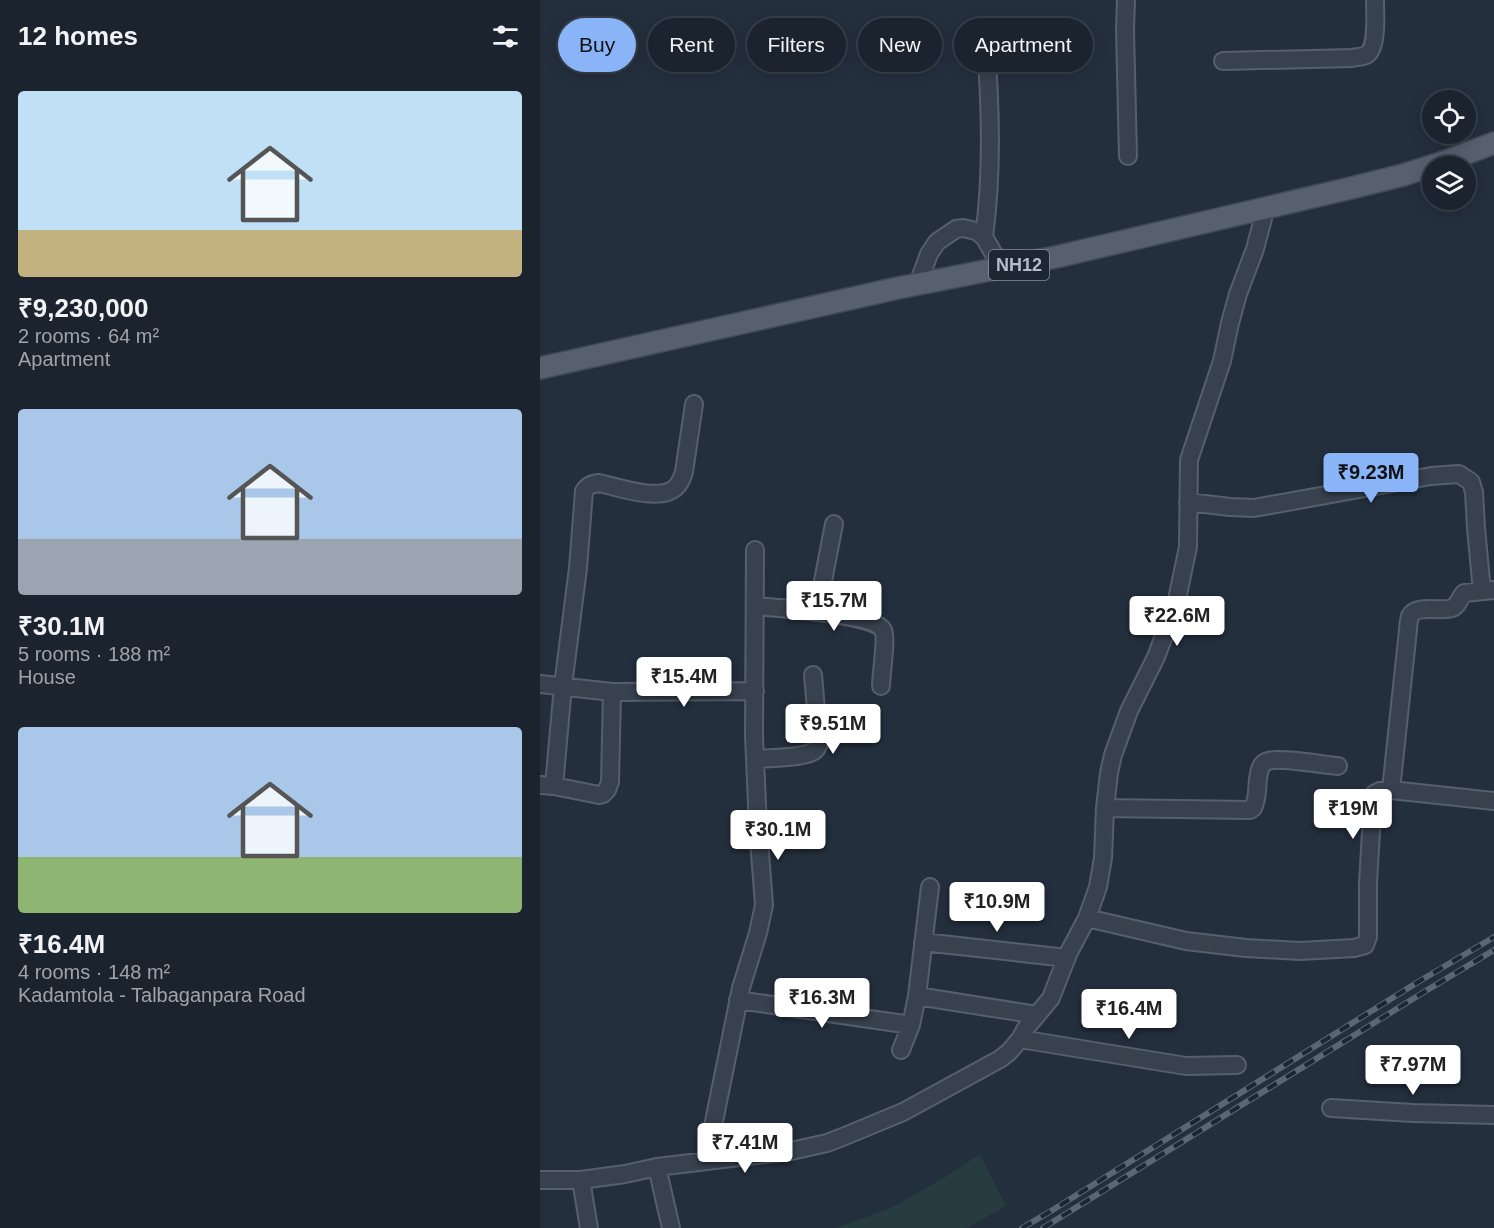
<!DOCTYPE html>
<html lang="en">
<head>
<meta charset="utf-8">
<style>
  :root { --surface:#1b232e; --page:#242b36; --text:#f1f3f6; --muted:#a0a4aa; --line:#39404a; --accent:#8ab4f8 }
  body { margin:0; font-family:Arial,sans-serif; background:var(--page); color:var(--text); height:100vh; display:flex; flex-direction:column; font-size:22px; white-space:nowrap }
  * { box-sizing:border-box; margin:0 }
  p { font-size:20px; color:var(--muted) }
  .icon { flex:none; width:33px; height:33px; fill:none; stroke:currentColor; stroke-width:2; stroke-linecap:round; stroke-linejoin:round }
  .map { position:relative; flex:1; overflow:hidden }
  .drawer { display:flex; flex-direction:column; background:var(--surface); width:540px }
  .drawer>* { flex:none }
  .banner { position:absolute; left:18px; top:18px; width:570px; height:54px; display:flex; gap:12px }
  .tools { position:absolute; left:882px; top:90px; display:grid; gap:12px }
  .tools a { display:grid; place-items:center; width:54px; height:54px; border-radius:50%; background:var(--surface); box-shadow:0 3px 15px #0003,0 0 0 2px var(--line); font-size:30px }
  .price { position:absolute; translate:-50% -51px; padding:0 14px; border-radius:6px; background:#fff; color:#222; font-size:20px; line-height:39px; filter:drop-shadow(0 2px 3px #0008) }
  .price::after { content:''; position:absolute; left:50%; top:36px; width:18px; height:14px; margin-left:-9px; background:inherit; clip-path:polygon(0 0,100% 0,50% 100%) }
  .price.current { background:var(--accent); color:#111 }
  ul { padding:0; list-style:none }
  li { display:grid; align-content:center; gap:12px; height:318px; padding:0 18px }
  li span { display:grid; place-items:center; height:186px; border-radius:6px; color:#555 }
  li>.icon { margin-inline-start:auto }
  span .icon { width:108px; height:108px; fill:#fffc; stroke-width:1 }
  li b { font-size:26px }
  h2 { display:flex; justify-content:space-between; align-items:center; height:72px; padding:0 18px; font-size:26px }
  .chip { padding:0 21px; border-radius:27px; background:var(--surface); box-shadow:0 3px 15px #0003,0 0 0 2px var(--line); font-size:21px; line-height:54px }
  .chip.current { background:var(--accent); color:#111 }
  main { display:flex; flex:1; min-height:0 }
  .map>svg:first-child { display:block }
</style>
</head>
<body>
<main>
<section class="drawer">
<h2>12 homes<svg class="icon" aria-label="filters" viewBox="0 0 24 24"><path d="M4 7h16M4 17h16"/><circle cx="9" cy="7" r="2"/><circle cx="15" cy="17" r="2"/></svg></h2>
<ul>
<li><span style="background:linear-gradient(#bfe0f5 75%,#c2b280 0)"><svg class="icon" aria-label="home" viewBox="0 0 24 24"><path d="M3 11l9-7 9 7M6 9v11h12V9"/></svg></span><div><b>₹9,230,000</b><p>2 rooms · 64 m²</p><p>Apartment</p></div></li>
<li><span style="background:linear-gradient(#a9c7e8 70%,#9aa5b1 0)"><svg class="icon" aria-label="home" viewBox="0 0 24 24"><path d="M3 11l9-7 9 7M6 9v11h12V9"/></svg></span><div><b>₹30.1M</b><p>5 rooms · 188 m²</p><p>House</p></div></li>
<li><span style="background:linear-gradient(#a9c7e8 70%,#8fb573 0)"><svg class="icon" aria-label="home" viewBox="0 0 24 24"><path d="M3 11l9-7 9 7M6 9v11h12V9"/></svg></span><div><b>₹16.4M</b><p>4 rooms · 148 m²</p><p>Kadamtola - Talbaganpara Road</p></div></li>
</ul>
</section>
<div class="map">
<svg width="954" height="1228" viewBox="0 0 954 1228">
  <rect width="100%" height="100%" fill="#242f3e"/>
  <!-- green -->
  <path fill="#263c3f" d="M 440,1154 L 466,1206 L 427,1228 L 295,1228 L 351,1208 L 409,1175 Z"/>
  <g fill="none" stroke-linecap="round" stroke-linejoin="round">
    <defs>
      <path id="minor" d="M 586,0 L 585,30 L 588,156
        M 683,61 L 812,58 C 816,57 823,57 826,55 C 838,50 835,11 835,0
        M 444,237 C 453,170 451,104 445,37
        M 378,284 L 389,254 L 397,242 L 416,229 L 423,228 L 436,231 L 444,237 L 462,268
        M 648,502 L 690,507 L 714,508 L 891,476 L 919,474 L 931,482 L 934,492 L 936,528 L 942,591
        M 216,606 C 236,608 335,614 343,630 C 347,637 341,676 341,686
        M 277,612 L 294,524
        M 0,684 L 72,692 L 70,782 L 67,790 L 63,794 L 59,795 L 14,786
        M 72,692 L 215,691
        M 215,759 C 229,758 264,758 274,751 C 278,748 277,747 279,743 L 273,675
        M 0,785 L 14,786 L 23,686 L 38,568 L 44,491 C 48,485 52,484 59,483 C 78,487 119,502 135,488 C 140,484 142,478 144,472 L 154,404
        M 851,790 L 954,801
        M 565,808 L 710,810 L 713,808 C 720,795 715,779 721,767 C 722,764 725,762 728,761 C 738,757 785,765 798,766
        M 547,918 L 646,941 L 706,948 L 760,951 L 814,948 L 825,945 L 828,937 L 828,883 L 833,797 L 834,794 L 840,791 L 851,790 L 868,630 C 868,626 869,620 870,616 C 876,604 902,612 912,608 C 918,606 920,597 924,593 L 954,590
        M 383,942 L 527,958
        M 377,996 L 497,1015
        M 198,1000 L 371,1025
        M 480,1039 L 646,1066 L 697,1065
        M 361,1050 L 371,1025 L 377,996 L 390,887
        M 791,1108 L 873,1113 L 954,1115
        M 166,1161 L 201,988 L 218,933 L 224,905 L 218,827 L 214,736 L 215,550
        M 117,1167 L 131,1228
        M 0,1180 L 41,1180 L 85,1174 L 117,1167 L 251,1151 L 287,1143 L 305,1136 L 363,1112 L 460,1059 L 469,1052 L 480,1039 L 486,1028 L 511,998 L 528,954 L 547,918 L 558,887 L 563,858 L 565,808 L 569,773 L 573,755 L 589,711 L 616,657 L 636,604 L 648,547 L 649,460 L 682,361 L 690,323 L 698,294 L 715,249 L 726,207
        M 41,1180 L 49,1228"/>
      <path id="major" d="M 0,368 L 358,288 L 516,257 L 811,188 L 863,175 L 904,162 L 954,143"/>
    </defs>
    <!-- minor casing -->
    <use href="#minor" stroke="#565f6c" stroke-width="20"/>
    <!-- major casing -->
    <use href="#major" stroke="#414a57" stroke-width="24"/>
    <!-- minor -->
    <use href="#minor" stroke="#38414e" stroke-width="16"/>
    <!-- major -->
    <use href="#major" stroke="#56606e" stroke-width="21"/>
    <defs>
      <path id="rail" d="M 482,1228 L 511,1211 L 878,982 L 954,937
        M 503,1228 L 884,992 L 954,950"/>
    </defs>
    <!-- rail casing -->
    <use href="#rail" stroke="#5a6575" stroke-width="6"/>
    <!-- rail -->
    <use href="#rail" stroke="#1d2633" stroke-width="4" stroke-dasharray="11" stroke-linecap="butt"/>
  </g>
  <g text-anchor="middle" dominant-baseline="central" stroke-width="6" stroke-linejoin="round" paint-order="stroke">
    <!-- shield labels -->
    <rect fill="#1d2633" stroke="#878f9c" stroke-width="1.5" x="449" y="250" width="60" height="30" rx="4.5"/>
    <g font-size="18" font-weight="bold" fill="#b4bcc9">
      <text x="479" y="265">NH12</text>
    </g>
  </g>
</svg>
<div class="tools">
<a><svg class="icon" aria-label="locate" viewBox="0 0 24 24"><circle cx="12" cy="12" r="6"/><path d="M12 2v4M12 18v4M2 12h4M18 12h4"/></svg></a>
<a><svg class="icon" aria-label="layers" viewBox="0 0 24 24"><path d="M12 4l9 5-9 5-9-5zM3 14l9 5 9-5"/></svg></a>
</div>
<b class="price current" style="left:831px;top:504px">₹9.23M</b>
<b class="price" style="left:294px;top:632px">₹15.7M</b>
<b class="price" style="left:637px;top:647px">₹22.6M</b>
<b class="price" style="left:144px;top:708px">₹15.4M</b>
<b class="price" style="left:293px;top:755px">₹9.51M</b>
<b class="price" style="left:813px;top:840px">₹19M</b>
<b class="price" style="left:238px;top:861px">₹30.1M</b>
<b class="price" style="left:457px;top:933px">₹10.9M</b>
<b class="price" style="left:282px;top:1029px">₹16.3M</b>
<b class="price" style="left:589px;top:1040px">₹16.4M</b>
<b class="price" style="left:873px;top:1096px">₹7.97M</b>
<b class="price" style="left:205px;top:1174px">₹7.41M</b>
<div class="banner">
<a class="chip current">Buy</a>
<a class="chip">Rent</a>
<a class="chip">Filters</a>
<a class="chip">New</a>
<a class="chip">Apartment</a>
</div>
</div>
</main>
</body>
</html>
